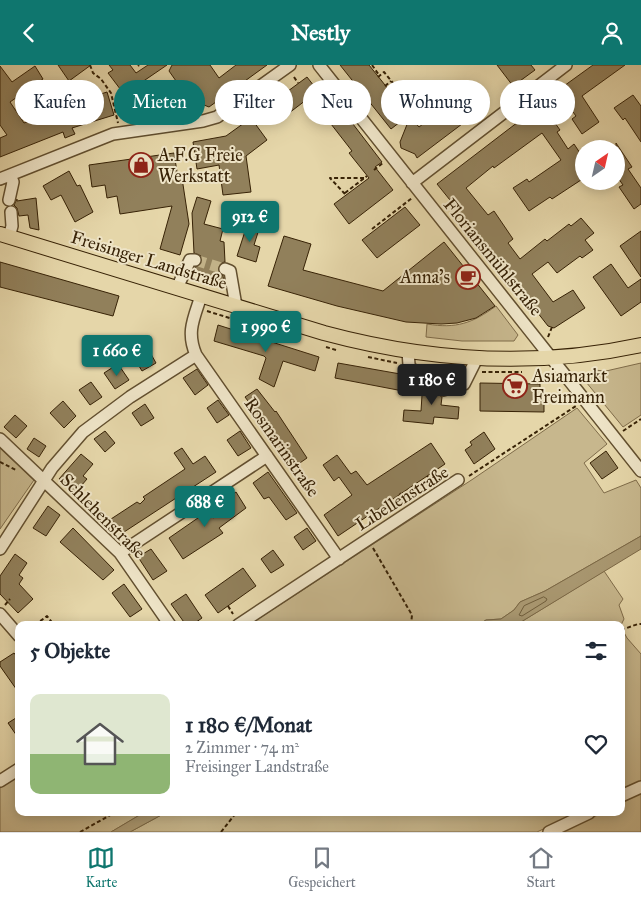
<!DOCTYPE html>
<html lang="de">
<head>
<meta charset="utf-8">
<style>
  :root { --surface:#fff; --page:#f2f2f3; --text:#1f2937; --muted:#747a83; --line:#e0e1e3; --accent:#0f766e }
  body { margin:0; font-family:"IM FELL Great Primer",serif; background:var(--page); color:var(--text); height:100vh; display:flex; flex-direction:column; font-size:19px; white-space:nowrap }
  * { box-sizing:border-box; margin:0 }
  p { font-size:16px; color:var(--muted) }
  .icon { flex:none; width:28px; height:28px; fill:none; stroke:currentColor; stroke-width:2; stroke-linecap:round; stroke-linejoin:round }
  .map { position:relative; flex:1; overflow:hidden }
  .panel { position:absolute; left:15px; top:556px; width:610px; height:195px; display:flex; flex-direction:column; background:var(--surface); border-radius:10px; box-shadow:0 2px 12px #0003 }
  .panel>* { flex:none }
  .hud { position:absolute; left:15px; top:15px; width:611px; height:45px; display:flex; gap:10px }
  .needle { width:32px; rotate:34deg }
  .fabs { position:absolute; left:575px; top:75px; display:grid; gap:10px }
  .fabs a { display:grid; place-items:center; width:50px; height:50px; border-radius:50%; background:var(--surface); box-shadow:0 2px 12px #0003; font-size:25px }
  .price { position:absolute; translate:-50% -42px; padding:0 11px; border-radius:5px; background:var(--accent); color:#fff; font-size:16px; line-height:32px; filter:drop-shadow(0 1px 2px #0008) }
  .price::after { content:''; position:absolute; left:50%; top:30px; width:15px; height:11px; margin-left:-8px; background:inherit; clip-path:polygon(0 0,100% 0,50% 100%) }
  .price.current { background:#222; color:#fff }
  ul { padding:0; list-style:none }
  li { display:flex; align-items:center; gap:15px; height:125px; padding:0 15px }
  li span { display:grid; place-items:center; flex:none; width:140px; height:100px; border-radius:10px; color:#555 }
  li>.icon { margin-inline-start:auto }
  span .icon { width:60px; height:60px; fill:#fffc; stroke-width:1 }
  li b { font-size:21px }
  h2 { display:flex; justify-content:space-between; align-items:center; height:60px; padding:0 15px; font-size:21px }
  .tag { padding:0 18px; border-radius:22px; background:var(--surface); box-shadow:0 2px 12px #0003; font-size:18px; line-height:45px }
  .tag.current { background:var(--accent); color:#fff }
  header { display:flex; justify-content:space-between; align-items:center; height:65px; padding:0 15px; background:var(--accent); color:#fff; font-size:22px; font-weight:800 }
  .tab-bar { display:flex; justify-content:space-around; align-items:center; height:70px; border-top:1px solid var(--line); background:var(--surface); font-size:14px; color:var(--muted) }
  .tab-bar a { display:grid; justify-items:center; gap:2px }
  .tab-bar .current { color:var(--accent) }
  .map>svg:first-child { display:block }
</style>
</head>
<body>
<header><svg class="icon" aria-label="back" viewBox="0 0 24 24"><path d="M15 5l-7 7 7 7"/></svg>Nestly<svg class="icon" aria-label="person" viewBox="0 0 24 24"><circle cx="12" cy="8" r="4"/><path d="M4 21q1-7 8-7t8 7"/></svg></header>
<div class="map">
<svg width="641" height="767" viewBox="0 0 641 767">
  <rect width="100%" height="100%" fill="#e5d6a9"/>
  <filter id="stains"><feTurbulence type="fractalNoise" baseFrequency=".004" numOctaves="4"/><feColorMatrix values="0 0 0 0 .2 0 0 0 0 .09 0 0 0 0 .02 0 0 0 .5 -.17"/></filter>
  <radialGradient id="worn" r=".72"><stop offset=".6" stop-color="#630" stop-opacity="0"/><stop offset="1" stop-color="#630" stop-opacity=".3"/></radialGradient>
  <!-- green -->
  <path fill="#c7b78d" stroke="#7f6c4a" d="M 496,241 L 518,270 L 514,276 L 462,276 L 426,272 L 427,259 C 456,264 473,258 496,241 Z
    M 641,298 L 641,350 L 623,362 L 586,317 L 587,311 L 593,305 L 606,306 Z
    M 577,343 L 607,379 L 584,398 L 604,428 L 636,415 L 641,423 L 641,471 L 545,526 L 520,537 L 514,545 L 501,554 L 486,555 L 478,560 L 249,560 L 473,414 Z
    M 0,383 L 34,415 L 0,464 Z
    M 604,506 L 623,534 L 619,540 L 624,554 L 621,560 L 516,560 Z
    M 621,562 L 627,573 L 641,589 L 641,716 L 621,726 Z
    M 19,711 L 19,748 L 143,748 L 111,767 L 0,767 L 0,723 Z
    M 641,728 L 641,767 L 562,767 L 602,748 L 621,748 L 621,738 Z
    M 165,748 L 577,748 L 537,767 L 130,767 Z"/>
  <!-- water -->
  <path fill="#aa9972" stroke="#7c6947" d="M 641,471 L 641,484 L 516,560 L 478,560 L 486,555 L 501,554 L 514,545 L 520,537 L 545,526 Z
    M 143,748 L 165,748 L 130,767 L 111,767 Z"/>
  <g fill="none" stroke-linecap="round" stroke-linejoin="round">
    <!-- shore -->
    <path stroke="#705e3c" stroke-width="1" d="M 544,532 L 547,534 L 546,536 L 522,551 L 519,550 L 524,541 Z"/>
  </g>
  <!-- building -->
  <path fill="#91805b" stroke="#372206" d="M 58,0 L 91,0 L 69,16 Z
    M 109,0 L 130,0 L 136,8 L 148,0 L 167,0 L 126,28 L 145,26 L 130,37 L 108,8 L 113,5 Z
    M 172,0 L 210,0 L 219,13 L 236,0 L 267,0 L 209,42 L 199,38 L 187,42 L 186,39 L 157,43 L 156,34 L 161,25 L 181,23 L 169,6 Z
    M 340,0 L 369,0 L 409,50 L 391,64 Z
    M 497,0 L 531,0 L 535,5 L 513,21 Z
    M 593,0 L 625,0 L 582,31 L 599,57 L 582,69 L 572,54 L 576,51 L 557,26 Z
    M 0,1 L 12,17 L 35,1 L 43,14 L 10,37 L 24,58 L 54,46 L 53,43 L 63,39 L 63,41 L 107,27 L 114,50 L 72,63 L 75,69 L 65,73 L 63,67 L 0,92 L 0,73 L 7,70 L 0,60 Z
    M 307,12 L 321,30 L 327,25 L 382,97 L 375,102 L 393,125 L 349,159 L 334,139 L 369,113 L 349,88 L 352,86 L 310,32 L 276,58 L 265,43 Z
    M 633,30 L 641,41 L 641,77 L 625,53 L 623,55 L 614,43 Z
    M 448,40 L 462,59 L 417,93 L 415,89 L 401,83 L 400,77 L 410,52 L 419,62 Z
    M 543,41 L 560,65 L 557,67 L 568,84 L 574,79 L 584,94 L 584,113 L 552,134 L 550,132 L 529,146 L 513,123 L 527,114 L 529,117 L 561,95 L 542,68 L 494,103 L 493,101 L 466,123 L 488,150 L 494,146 L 513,174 L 508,178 L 520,194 L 545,174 L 547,176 L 569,159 L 571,161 L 581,153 L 594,168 L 585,175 L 593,185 L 582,193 L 580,191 L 557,208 L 548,197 L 532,209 L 553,237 L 573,225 L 585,243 L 554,263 L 548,261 L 491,188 L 489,189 L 479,171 L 476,173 L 469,163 L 471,161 L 437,119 L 518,57 Z
    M 251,53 L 267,75 L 246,91 L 251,127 L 223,130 L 219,100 L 197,104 L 193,77 L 226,71 Z
    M 616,78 L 632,102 L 628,104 L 641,123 L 641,139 L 634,144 L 619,122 L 623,120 L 616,110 Z
    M 174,88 L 178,113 L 182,113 L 189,159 L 180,190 L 160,184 L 172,141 L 120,149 L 117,131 L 107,133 L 105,120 L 92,122 L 89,100 Z
    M 69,106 L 77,121 L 80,120 L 93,147 L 75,157 L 61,130 L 51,135 L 43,121 Z
    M 197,132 L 211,136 L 204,159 L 223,164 L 220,176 L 224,177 L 225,197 L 220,198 L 218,205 L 223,211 L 224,217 L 195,208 L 195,202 L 199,201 L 202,195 L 201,191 L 194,188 L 192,148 Z
    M 36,133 L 39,165 L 30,163 L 28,150 L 19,151 L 17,143 L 14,140 L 17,134 L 17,136 Z
    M 405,142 L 420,160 L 377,193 L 362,175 Z
    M 248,157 L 260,161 L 254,180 L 260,182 L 256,197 L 237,191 Z
    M 641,166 L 641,212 L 620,181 Z
    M 284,171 L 311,179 L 303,205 L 383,226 L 444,177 L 495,241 L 476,253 L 457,258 L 441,259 L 406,257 L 337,241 L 268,221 Z
    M 0,197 L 119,231 L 113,251 L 0,222 Z
    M 611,199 L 628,223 L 641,214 L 641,237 L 621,251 L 593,212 Z
    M 218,260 L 319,292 L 315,306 L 283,296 L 274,322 L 259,314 L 266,293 L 264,291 L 214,276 Z
    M 147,282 L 156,298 L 142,306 L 133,291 Z
    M 338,298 L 406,310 L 403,326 L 335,313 Z
    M 118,299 L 129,315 L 115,324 L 104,308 Z
    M 197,304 L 208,320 L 195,330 L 183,313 Z
    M 425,310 L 444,312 L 444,317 L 436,323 L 436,328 L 442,332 L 441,340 L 459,342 L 458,354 L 434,352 L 433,359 L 403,356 L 404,345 L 421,346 L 422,330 L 427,329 L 430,323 Z
    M 91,317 L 102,332 L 90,340 L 79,325 Z
    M 480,318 L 540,319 L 540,335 L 544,335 L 544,347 L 480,346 Z
    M 257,324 L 275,347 L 276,346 L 307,393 L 294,402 L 275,374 L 273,376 L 266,367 L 260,358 L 263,356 L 245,332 Z
    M 218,335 L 229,350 L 217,358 L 207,343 Z
    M 63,336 L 76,351 L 64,363 L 50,348 Z
    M 145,339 L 154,353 L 141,361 L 132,348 Z
    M 15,350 L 27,361 L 16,373 L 4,362 Z
    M 105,366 L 115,378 L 105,387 L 94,374 Z
    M 240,366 L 251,383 L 238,391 L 227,375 Z
    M 484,367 L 495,384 L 474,399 L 465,385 L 472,380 L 470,377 Z
    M 34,373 L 46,381 L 39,392 L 27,384 Z
    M 431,378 L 445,399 L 338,471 L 324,450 L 352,430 L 339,412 L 334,416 L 323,400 L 337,390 L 351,409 L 356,406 L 367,420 Z
    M 182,383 L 193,399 L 205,391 L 216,407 L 121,469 L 111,454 L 137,437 L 140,439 L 145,434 L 143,432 L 185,404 L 174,388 Z
    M 606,386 L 618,403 L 602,414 L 590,398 Z
    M 81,389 L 93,399 L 83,411 L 87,414 L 75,428 L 59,414 Z
    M 268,407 L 297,448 L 286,455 L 269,432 L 264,434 L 253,418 Z
    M 236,427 L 246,443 L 219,463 L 223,468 L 183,494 L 169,473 L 208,446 L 213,453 L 230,442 L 225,434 Z
    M 48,441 L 60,450 L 46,471 L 33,463 Z
    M 73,463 L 114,505 L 103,515 L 60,477 Z
    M 307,463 L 316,476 L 303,485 L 294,472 Z
    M 151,484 L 167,506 L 153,515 L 138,492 Z
    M 273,485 L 284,500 L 271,508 L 261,494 Z
    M 15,489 L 27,498 L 19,510 L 23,513 L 19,519 L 33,534 L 18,548 L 0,529 L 0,511 Z
    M 243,503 L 256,521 L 218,548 L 205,530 Z
    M 124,519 L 142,544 L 130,552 L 112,528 Z
    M 186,529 L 202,553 L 192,560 L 186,560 L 171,539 Z
    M 14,588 L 19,594 L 19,628 L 0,601 L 0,597 Z
    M 19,651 L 19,674 L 8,658 Z"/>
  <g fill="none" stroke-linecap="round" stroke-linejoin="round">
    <!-- minor-tunnel -->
    <path stroke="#c2b288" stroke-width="11" stroke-dasharray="11 5.5" stroke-linecap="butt" d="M 195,195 L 225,204
      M 423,323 L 443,325"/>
    <defs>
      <path id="minor" d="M 319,0 L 641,406
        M 0,114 L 113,69 L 203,56 L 217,52 L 290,0
        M 412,118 L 566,0
        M 9,135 L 13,117 L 10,110
        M 9,172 L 12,161 L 11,147
        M 225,204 L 230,206 L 236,241
        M 177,223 L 190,195 L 195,195
        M 408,286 L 409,300 L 423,323
        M 196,290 L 339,494
        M 443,325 L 464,319 L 477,293
        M 0,374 L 120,488 L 170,560
        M 0,484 L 52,403 L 83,367 L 130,332 L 196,290 C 186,267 194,253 201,231
        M 120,488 L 267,391
        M 0,549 L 19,571
        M 238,560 L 458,415
        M 0,716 L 19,704
        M 621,731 L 641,722
        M 549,767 L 589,748"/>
      <path id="major" d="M 0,169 L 324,268 C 428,296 535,303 641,280"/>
    </defs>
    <!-- minor casing -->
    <use href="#minor" stroke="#624f2f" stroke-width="14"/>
    <!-- major casing -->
    <use href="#major" stroke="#372206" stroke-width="16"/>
    <!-- path -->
    <path stroke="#372206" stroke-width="2" stroke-dasharray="4 2.5" stroke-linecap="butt" d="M 90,0 L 93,8 L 101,14 L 111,28 L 118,58
      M 372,0 L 379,10
      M 138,1 L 139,0
      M 294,12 L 298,18
      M 378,12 L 384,7 L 416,46
      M 385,21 L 391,16
      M 272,28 L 277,34
      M 356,30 L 360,26
      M 401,41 L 407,36
      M 374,105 L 384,97
      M 345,128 L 367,111
      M 345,129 L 330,113 L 364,113
      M 372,164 L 412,133
      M 207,246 L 236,255
      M 548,272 L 552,262
      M 326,282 L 336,285
      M 368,292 L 397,298
      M 449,304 L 459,305
      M 482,307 L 522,307
      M 623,366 L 641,354
      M 0,397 L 16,405
      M 427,411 L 432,418
      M 469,411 L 576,341
      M 400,428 L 406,437
      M 373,483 L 412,550 L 411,560
      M 5,540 L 10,534
      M 228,541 L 233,549
      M 35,560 L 47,551 L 54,560
      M 621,565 L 638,559 L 641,559
      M 80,767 L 114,748
      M 221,767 L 236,748"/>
    <!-- minor -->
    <use href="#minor" stroke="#eee4c7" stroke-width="11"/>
    <!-- major -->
    <use href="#major" stroke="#e5d6a9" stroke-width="14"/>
  </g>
  <!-- icons -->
  <defs>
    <symbol id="shop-ring" viewBox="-11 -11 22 22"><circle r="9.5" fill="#eee4c7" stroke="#8f2418" stroke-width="1.5"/><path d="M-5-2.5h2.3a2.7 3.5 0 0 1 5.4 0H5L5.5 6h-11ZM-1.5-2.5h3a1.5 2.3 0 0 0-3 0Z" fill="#8f2418"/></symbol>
    <symbol id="cafe-ring" viewBox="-11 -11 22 22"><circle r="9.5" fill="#eee4c7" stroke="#8f2418" stroke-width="1.5"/><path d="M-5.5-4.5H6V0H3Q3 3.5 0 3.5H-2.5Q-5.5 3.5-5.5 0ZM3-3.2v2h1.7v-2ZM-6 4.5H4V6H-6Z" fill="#8f2418"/></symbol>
    <symbol id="supermarket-ring" viewBox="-11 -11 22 22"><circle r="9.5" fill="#eee4c7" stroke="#8f2418" stroke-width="1.5"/><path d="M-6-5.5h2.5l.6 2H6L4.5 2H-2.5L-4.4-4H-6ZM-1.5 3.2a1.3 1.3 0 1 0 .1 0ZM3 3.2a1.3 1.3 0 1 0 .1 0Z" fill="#8f2418"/></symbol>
  </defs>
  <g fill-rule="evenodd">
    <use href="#shop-ring" x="127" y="86" width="28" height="28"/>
    <use href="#cafe-ring" x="454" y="198" width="28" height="28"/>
    <use href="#supermarket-ring" x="501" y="307" width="28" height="28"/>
  </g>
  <g text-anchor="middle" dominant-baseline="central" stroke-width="4" stroke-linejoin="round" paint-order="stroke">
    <!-- poi labels -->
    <g font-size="18" fill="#372206" stroke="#eee4c7" text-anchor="start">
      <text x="158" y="90">A.F.G Freie<tspan x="158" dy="21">Werkstatt</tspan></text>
      <text x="450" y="212" text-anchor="end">Anna's</text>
      <text x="532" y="311">Asiamarkt<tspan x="532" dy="21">Freimann</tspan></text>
    </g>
    <!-- street labels -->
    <g font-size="18" fill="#372206" stroke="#eee4c7">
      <text transform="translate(493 192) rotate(51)">Floriansmühlstraße</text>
      <text transform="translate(149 195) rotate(17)">Freisinger Landstraße</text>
      <text transform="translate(282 382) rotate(55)">Rosmarinstraße</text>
      <text transform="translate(402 433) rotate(-32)">Libellenstraße</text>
      <text transform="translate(103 451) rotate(45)">Schlehenstraße</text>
    </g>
  </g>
  <rect width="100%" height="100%" filter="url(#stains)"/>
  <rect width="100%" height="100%" fill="url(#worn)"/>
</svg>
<div class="fabs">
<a><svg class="needle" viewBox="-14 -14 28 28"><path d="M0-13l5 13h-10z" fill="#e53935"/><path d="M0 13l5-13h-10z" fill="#747a83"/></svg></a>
</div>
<b class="price" style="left:250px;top:178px">912 €</b>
<b class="price" style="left:266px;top:288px">1 990 €</b>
<b class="price" style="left:117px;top:312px">1 660 €</b>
<b class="price current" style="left:432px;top:341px">1 180 €</b>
<b class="price" style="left:205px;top:463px">688 €</b>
<div class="hud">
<a class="tag">Kaufen</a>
<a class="tag current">Mieten</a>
<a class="tag">Filter</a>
<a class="tag">Neu</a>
<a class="tag">Wohnung</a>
<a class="tag">Haus</a>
</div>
<section class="panel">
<h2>5 Objekte<svg class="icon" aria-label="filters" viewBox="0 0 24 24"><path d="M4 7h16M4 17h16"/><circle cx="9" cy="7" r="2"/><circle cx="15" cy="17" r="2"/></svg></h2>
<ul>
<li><span style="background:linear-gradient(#dfe7d0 60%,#8fb573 0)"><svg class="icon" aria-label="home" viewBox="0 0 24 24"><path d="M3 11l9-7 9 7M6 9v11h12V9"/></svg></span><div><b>1 180 €/Monat</b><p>2 Zimmer · 74 m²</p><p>Freisinger Landstraße</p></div><svg class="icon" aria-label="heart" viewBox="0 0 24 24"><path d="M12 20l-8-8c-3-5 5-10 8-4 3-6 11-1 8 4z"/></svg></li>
</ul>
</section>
</div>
<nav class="tab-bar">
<a class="current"><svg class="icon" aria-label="map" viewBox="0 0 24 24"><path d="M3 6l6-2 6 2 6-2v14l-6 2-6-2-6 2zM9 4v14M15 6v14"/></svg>Karte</a>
<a><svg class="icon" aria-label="saved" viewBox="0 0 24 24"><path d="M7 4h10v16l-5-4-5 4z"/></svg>Gespeichert</a>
<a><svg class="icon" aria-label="home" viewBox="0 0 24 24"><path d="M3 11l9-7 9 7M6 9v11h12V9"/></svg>Start</a>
</nav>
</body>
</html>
